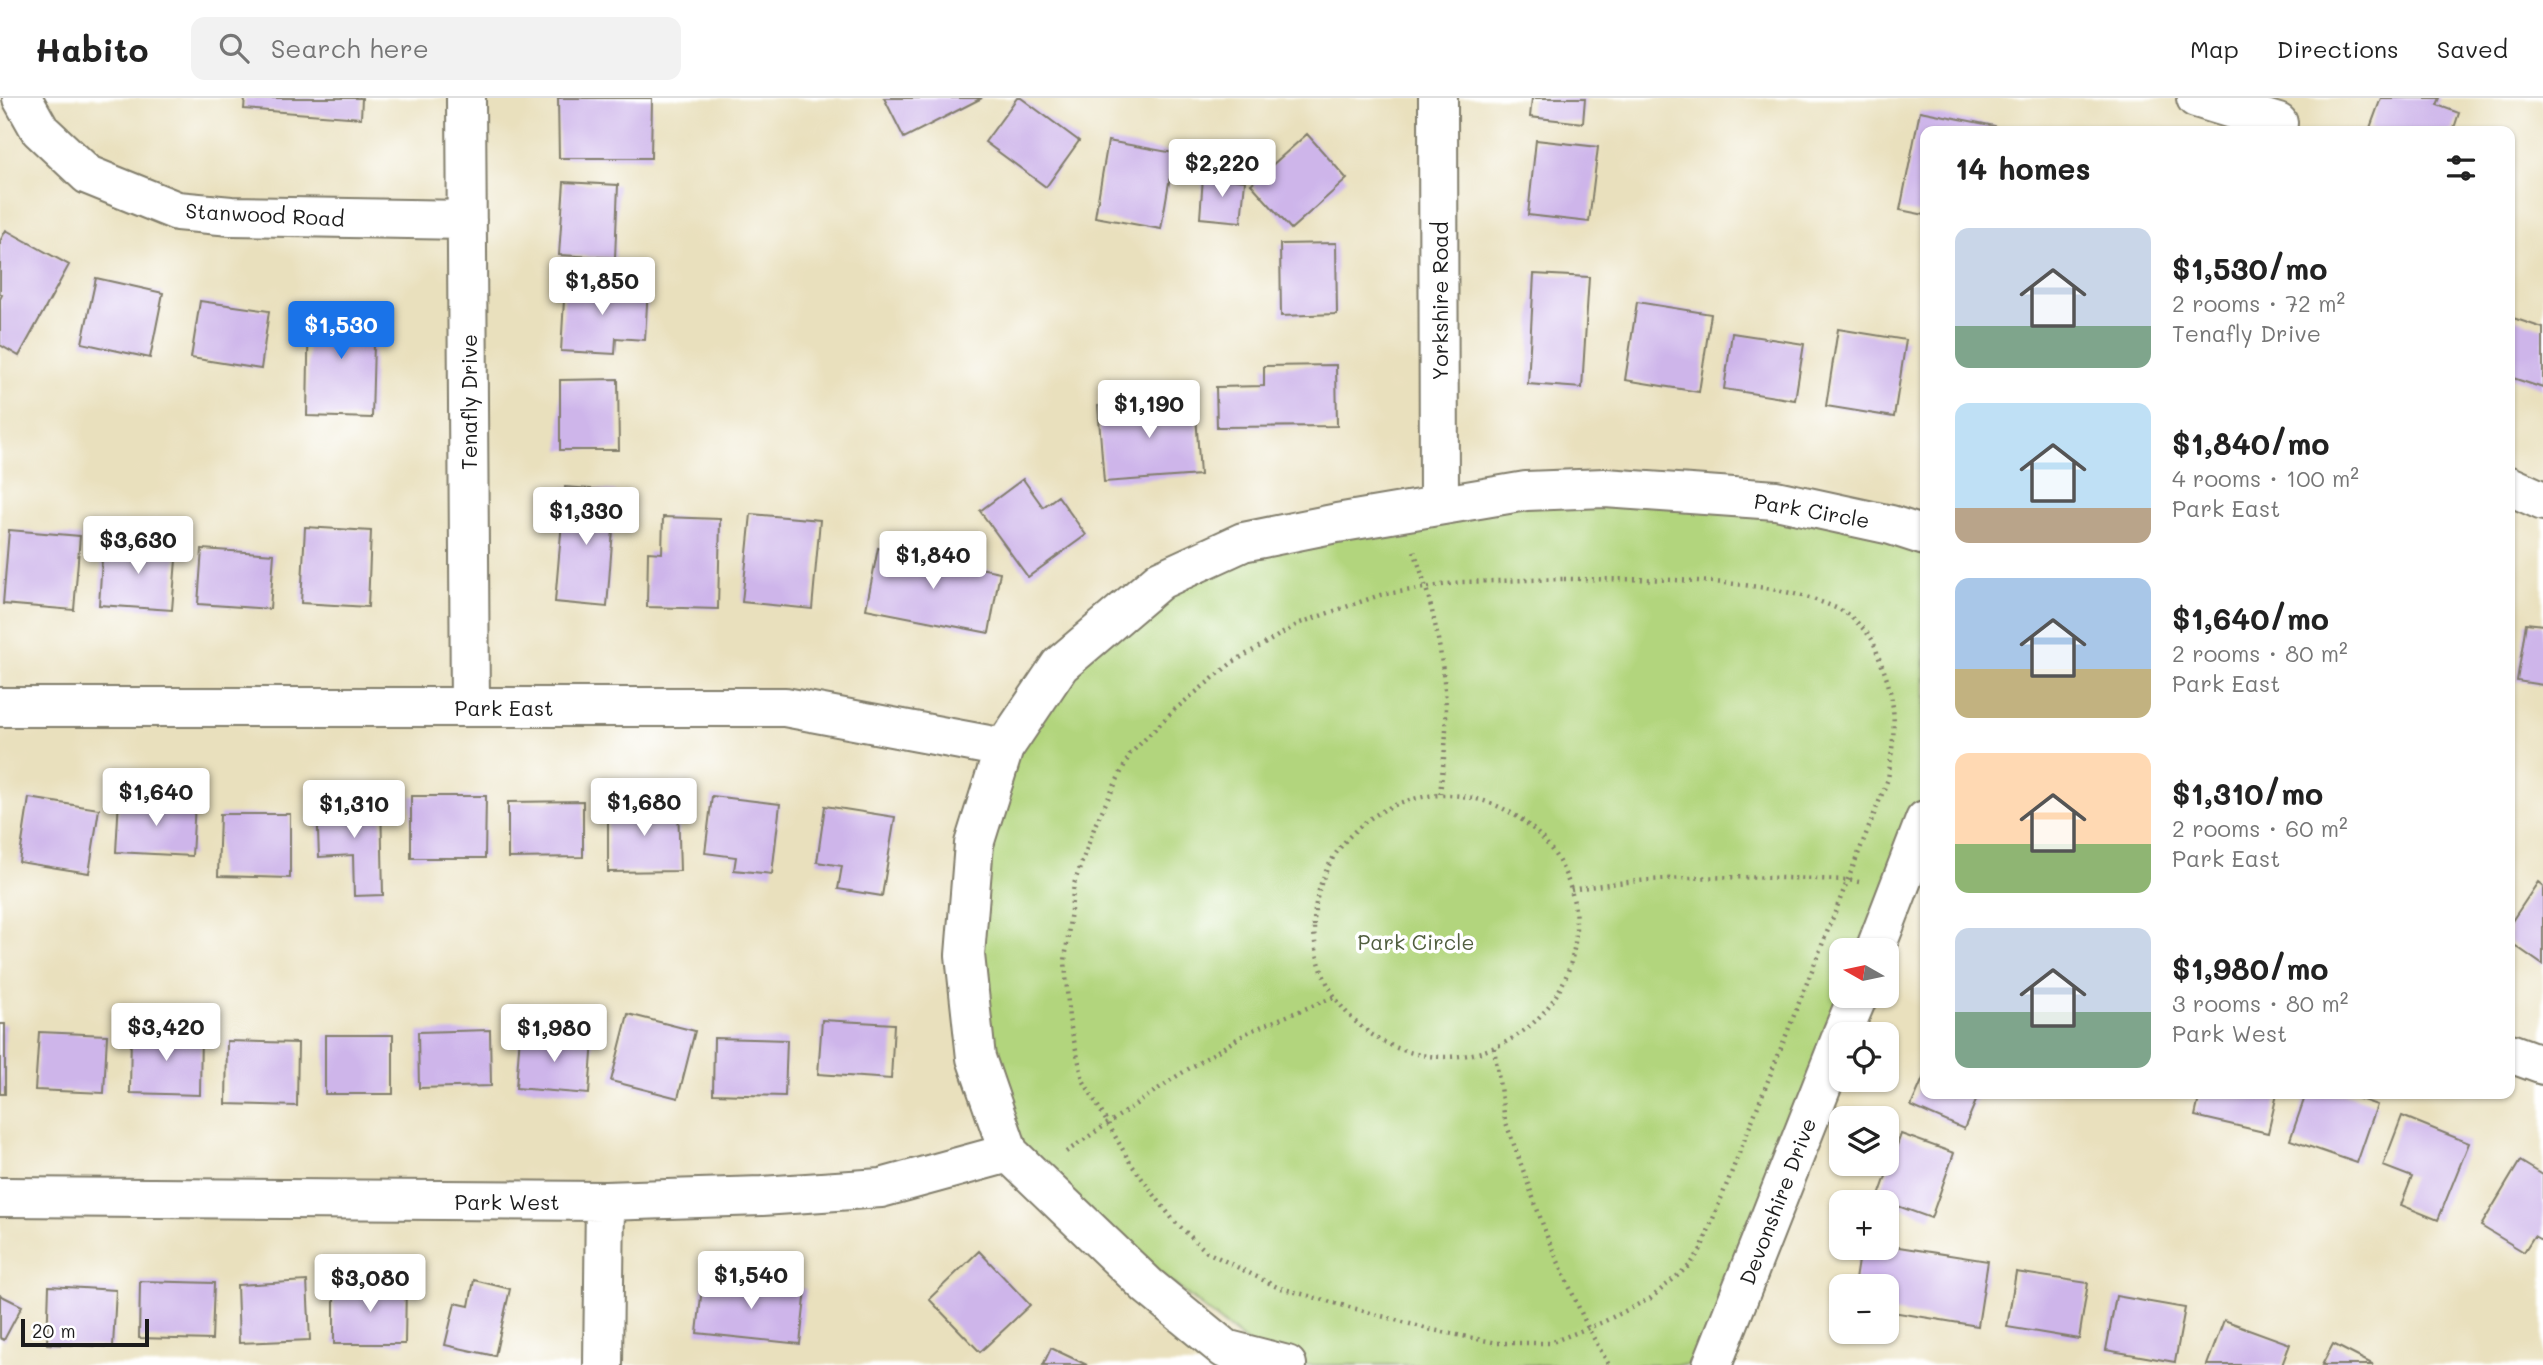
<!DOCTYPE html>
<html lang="en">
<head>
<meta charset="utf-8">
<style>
  :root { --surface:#fff; --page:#f2f2f2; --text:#222; --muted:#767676; --line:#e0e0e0; --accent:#1a73e8 }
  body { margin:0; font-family:Mali,sans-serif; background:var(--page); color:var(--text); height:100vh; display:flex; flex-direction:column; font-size:26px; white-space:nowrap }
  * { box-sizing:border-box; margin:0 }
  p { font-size:23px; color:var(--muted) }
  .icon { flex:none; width:38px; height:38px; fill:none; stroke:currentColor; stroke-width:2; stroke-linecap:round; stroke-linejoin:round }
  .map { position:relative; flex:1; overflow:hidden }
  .drawer { position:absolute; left:1920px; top:28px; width:595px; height:973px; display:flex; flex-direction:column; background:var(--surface); border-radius:14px; box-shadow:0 2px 5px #0004 }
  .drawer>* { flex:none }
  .needle { width:46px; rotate:279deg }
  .buttons { position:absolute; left:1829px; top:840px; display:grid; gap:14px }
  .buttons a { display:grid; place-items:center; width:70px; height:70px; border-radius:14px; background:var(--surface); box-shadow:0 2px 5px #0004; font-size:35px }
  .scale { position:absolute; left:21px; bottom:18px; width:128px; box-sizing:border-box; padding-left:7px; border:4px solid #1c1c1c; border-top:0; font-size:19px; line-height:24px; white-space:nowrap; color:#1c1c1c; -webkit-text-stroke:5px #fff; paint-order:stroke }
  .price { position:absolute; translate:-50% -60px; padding:0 16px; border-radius:7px; background:#fff; color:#222; font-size:23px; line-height:46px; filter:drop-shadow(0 2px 4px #0008) }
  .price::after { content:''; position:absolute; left:50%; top:42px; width:21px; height:16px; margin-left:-10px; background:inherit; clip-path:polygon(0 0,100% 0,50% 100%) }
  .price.on { background:var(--accent); color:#fff }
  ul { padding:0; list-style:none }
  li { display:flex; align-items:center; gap:21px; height:175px; padding:0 35px }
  li span { display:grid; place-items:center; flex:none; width:196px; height:140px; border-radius:14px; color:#555 }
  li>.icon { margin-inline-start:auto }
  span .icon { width:84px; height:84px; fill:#fffc; stroke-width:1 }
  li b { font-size:30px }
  h2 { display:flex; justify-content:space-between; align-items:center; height:84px; padding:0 35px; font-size:30px }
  header { display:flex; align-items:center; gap:42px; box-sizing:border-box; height:98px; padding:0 35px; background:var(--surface); border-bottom:2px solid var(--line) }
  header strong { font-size:33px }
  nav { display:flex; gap:38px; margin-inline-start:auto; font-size:24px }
  .search { width:490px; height:63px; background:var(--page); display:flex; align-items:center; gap:18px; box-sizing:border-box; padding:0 24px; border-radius:14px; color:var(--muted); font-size:26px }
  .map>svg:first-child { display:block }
</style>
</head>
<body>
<header>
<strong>Habito</strong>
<div class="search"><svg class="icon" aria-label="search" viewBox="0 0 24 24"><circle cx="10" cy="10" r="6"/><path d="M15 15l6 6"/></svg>Search here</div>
<nav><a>Map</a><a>Directions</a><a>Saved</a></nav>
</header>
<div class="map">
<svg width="2543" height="1267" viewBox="0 0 2543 1267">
  <rect width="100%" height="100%" fill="#fff"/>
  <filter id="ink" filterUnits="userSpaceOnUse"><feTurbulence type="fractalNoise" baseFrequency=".0143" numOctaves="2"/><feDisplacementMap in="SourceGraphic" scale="14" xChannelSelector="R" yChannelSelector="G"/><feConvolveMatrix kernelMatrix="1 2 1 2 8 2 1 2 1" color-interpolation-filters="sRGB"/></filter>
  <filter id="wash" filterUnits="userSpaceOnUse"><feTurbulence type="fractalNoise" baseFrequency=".00686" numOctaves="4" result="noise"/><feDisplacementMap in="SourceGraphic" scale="28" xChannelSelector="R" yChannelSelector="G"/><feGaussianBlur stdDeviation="1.57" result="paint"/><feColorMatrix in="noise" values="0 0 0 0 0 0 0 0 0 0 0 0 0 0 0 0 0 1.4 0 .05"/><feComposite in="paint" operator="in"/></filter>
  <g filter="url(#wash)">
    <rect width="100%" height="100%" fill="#e9e0bd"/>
    <!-- green -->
    <path fill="#b2d57d" stroke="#67784c" stroke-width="2" d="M 1605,390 L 1925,438 L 1925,726 L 1874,852 L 1841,852 L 1841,898 L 1712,1267 L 1287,1267 L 1270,1263 L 1009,1055 L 976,960 L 974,746 L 1060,567 L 1243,444 Z"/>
    <g id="blocks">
      <!-- building -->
      <path fill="#ceb5ea" d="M 245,0 L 362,0 L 361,20 L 244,11 Z
        M 558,0 L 652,0 L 651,60 L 559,60 Z
        M 884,0 L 982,0 L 904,40 Z
        M 1017,0 L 1021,0 L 1079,43 L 1046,89 L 985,44 Z
        M 1532,0 L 1585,0 L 1583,25 L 1530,19 Z
        M 2381,0 L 2440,0 L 2437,7 L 2459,15 L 2453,33 L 2379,33 L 2370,30 Z
        M 1920,13 L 1995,28 L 1994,33 L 1925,33 L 1925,117 L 1900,112 Z
        M 1307,36 L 1347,81 L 1291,131 L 1251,86 Z
        M 1536,42 L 1598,49 L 1589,124 L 1528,117 Z
        M 1108,43 L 1174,55 L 1161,131 L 1095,119 Z
        M 1203,79 L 1245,83 L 1241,124 L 1200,120 Z
        M 564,84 L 618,87 L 615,160 L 559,157 Z
        M 6,132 L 69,167 L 19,258 L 0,247 L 0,201 L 2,197 L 0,196 L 0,143 Z
        M 1336,145 L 1337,216 L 1281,218 L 1280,146 Z
        M 1534,176 L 1589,179 L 1582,290 L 1528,286 Z
        M 96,180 L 163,195 L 150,260 L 82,245 Z
        M 565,185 L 648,189 L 645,242 L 616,240 L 615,256 L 561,253 Z
        M 200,203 L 269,213 L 261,271 L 191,260 Z
        M 1637,204 L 1711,216 L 1699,294 L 1625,282 Z
        M 309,206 L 375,207 L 372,320 L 307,318 Z
        M 2510,219 L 2543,230 L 2543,290 L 2510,279 Z
        M 1838,231 L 1906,242 L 1894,319 L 1826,308 Z
        M 1732,235 L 1804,246 L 1795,302 L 1724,291 Z
        M 1336,267 L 1337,328 L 1217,329 L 1216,289 L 1264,288 L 1264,268 Z
        M 618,281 L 619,352 L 560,352 L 560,282 Z
        M 1195,301 L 1200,377 L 1104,384 L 1098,308 Z
        M 1023,381 L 1043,409 L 1058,398 L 1086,437 L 1028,479 L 980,413 Z
        M 565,389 L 616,393 L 607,509 L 555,504 Z
        M 751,416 L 820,422 L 812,511 L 742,504 Z
        M 663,419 L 720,421 L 718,511 L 647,509 L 648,454 L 662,455 Z
        M 305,429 L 371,433 L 368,509 L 301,505 Z
        M 9,432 L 80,438 L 74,512 L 3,506 Z
        M 103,445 L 177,449 L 172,512 L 99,507 Z
        M 878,450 L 1000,474 L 989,535 L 866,511 Z
        M 202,451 L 274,456 L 270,511 L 198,506 Z
        M 2526,525 L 2543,527 L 2543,587 L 2517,583 Z
        M 411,698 L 486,698 L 485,760 L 411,760 Z
        M 712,698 L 780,706 L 772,776 L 734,772 L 736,759 L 705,755 Z
        M 29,700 L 99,711 L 89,775 L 19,764 Z
        M 119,701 L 195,705 L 192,758 L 116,754 Z
        M 381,702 L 383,797 L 354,798 L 353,757 L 319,759 L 317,705 Z
        M 583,703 L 583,759 L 508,760 L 508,704 Z
        M 678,705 L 680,773 L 608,774 L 608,706 Z
        M 825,708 L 895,719 L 882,798 L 838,791 L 842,768 L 817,764 Z
        M 220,716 L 290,716 L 290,780 L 218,778 Z
        M 2538,784 L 2543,788 L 2543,867 L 2510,844 L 2510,826 Z
        M 628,916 L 695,933 L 678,1000 L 611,983 Z
        M 822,922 L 894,926 L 891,981 L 818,976 Z
        M 0,926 L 5,926 L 5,996 L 0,996 Z
        M 490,932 L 491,988 L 419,990 L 418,934 Z
        M 131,933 L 201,934 L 200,997 L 130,995 Z
        M 39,934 L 107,937 L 104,995 L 35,992 Z
        M 520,936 L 593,942 L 589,996 L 516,990 Z
        M 325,937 L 393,937 L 393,996 L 325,996 Z
        M 714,940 L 787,942 L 785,998 L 713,996 Z
        M 227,943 L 298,945 L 297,1008 L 226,1006 Z
        M 1925,976 L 1925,996 L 1979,996 L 1964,1031 L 1911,1008 Z
        M 2200,996 L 2277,996 L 2268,1035 L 2195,1018 Z
        M 2306,996 L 2346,996 L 2377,1007 L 2357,1065 L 2290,1042 Z
        M 2402,1018 L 2469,1045 L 2438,1122 L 2401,1107 L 2412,1079 L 2383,1068 Z
        M 1901,1036 L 1954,1055 L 1931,1120 L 1878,1101 Z
        M 2520,1063 L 2543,1077 L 2543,1143 L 2534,1138 L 2524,1154 L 2481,1128 Z
        M 1886,1147 L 1988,1163 L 1978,1228 L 1886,1213 L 1886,1188 L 1854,1188 L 1860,1150 L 1886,1150 Z
        M 979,1153 L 1030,1207 L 980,1254 L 929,1201 Z
        M 2016,1174 L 2088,1185 L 2079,1241 L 2007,1229 Z
        M 703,1180 L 806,1191 L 800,1246 L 697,1235 Z
        M 474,1182 L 510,1191 L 495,1258 L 445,1247 L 455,1205 L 469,1208 Z
        M 140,1183 L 214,1185 L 212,1242 L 139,1240 Z
        M 307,1183 L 310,1242 L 239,1245 L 237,1187 Z
        M 334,1186 L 406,1186 L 405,1246 L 334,1246 Z
        M 49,1188 L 116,1192 L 113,1249 L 47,1246 Z
        M 0,1197 L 22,1208 L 4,1242 L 0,1240 Z
        M 2116,1198 L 2185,1210 L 2175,1264 L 2106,1252 Z
        M 2224,1222 L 2290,1246 L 2282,1267 L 2207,1267 Z
        M 2333,1246 L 2374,1267 L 2322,1267 Z
        M 1051,1250 L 1087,1267 L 1043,1267 Z"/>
    </g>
  </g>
  <g filter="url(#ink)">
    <use href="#blocks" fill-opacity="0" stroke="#827e6c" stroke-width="2"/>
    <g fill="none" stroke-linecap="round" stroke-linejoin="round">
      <defs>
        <path id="minor" d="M 22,0 L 40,32 L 88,77 L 177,113 L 231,118 L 467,122
          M 466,0 L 470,609
          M 1438,0 L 1439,407
          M 2196,0 L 2278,25
          M 2510,388 L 2543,403
          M 0,609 L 785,609 L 1004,650
          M 1875,852 L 1925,722
          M 1842,936 L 1858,898
          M 2510,955 L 2543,967
          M 0,1099 L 605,1103 L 762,1098 L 881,1090 L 1009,1055
          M 603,1267 L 605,1103
          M 1287,1267 L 1225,1251 L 1148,1188 L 1009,1055 L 976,960 L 965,857 L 974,746 L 1004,650 L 1060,567 L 1160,482 L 1243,444 L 1337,425 L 1526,393 L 1605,390 L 1776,402 L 1891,427 L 1925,438
          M 1712,1267 L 1841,940"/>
      </defs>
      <!-- minor casing -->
      <use href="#minor" stroke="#827e6c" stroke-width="42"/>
      <!-- path -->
      <path stroke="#827e6c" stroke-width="4.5" stroke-dasharray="2 5" stroke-linecap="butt" d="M 1414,453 C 1433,505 1447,571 1446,627 C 1446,650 1442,674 1440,697
        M 1564,481 C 1645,482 1772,476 1844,514 C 1852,519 1862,529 1868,536 C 1874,542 1876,552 1879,560 C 1899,608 1895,631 1888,681 L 1701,1151 L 1690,1167 L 1651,1200 L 1603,1224 L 1550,1245 L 1497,1245 L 1428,1231 L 1277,1189 L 1207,1154 L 1174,1123 L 1131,1066 L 1083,982 L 1069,921 L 1065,863 L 1074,786 L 1096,725 L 1130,656 L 1174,612 L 1233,564 L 1300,525 L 1380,497 L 1461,484 Z
        M1314 828a131 131 0 1 1 262 0a131 131 0 1 1-262 0Z
        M 1571,792 C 1663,775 1755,779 1848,782 L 1859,784
        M 1494,950 L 1505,1022 L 1548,1141 L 1588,1230 L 1609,1267
        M 1066,1054 L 1177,978 L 1250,933 L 1334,899"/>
      <!-- minor -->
      <use href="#minor" stroke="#fff" stroke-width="38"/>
    </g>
  </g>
  <g text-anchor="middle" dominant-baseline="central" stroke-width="7" stroke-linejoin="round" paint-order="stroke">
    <!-- street labels -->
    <g font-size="21" fill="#1c1c1c" stroke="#fff">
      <text transform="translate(265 116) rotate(3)">Stanwood Road</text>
      <text transform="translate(1439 203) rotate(-90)">Yorkshire Road</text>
      <text transform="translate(468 304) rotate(-90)">Tenafly Drive</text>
      <text transform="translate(1812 412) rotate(10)">Park Circle</text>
      <text x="504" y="609">Park East</text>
      <text x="507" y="1103">Park West</text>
      <text transform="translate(1777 1103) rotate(-69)">Devonshire Drive</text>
    </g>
    <!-- park labels -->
    <g font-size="21" fill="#505d3e" stroke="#fff">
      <text x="1416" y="843">Park Circle</text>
    </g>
  </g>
</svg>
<div class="buttons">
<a><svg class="needle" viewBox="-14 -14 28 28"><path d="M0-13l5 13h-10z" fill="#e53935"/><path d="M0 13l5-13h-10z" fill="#767676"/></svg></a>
<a><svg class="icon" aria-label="locate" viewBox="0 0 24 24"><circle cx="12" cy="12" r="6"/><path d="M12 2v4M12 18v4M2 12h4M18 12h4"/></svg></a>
<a><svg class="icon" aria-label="layers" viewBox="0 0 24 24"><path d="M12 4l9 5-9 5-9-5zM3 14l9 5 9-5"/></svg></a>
<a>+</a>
<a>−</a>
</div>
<div class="scale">20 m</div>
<b class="price" style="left:1222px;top:101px">$2,220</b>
<b class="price" style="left:602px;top:219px">$1,850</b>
<b class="price on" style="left:341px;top:263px">$1,530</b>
<b class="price" style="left:1149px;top:342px">$1,190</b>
<b class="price" style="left:586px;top:449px">$1,330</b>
<b class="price" style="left:138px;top:478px">$3,630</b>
<b class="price" style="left:933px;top:493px">$1,840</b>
<b class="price" style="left:156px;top:730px">$1,640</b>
<b class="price" style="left:644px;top:740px">$1,680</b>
<b class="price" style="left:354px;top:742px">$1,310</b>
<b class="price" style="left:166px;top:965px">$3,420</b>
<b class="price" style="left:554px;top:966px">$1,980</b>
<b class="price" style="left:751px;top:1213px">$1,540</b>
<b class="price" style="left:370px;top:1216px">$3,080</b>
<section class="drawer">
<h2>14 homes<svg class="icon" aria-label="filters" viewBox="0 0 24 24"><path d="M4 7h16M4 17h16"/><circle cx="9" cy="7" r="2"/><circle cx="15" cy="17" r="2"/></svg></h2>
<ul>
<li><span style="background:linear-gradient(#c9d6e8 70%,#7fa58c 0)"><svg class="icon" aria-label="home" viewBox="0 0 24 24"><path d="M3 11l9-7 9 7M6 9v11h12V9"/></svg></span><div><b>$1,530/mo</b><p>2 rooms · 72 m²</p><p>Tenafly Drive</p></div></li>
<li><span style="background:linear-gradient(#bfe0f5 75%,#b9a48a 0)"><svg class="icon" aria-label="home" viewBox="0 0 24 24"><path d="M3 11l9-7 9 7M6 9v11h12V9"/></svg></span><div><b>$1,840/mo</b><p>4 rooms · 100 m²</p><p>Park East</p></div></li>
<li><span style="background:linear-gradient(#a9c7e8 65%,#c2b280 0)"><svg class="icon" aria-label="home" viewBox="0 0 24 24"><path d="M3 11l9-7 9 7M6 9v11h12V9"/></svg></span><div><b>$1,640/mo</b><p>2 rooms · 80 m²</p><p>Park East</p></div></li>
<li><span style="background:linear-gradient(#ffd9b3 65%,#8fb573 0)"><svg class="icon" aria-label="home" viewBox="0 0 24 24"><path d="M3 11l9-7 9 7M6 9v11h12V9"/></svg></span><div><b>$1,310/mo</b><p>2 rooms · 60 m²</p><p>Park East</p></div></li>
<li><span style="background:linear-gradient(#c9d6e8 60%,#7fa58c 0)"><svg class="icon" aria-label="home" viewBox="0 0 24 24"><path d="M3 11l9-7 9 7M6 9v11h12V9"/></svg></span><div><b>$1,980/mo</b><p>3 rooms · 80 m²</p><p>Park West</p></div></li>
</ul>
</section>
</div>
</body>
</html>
